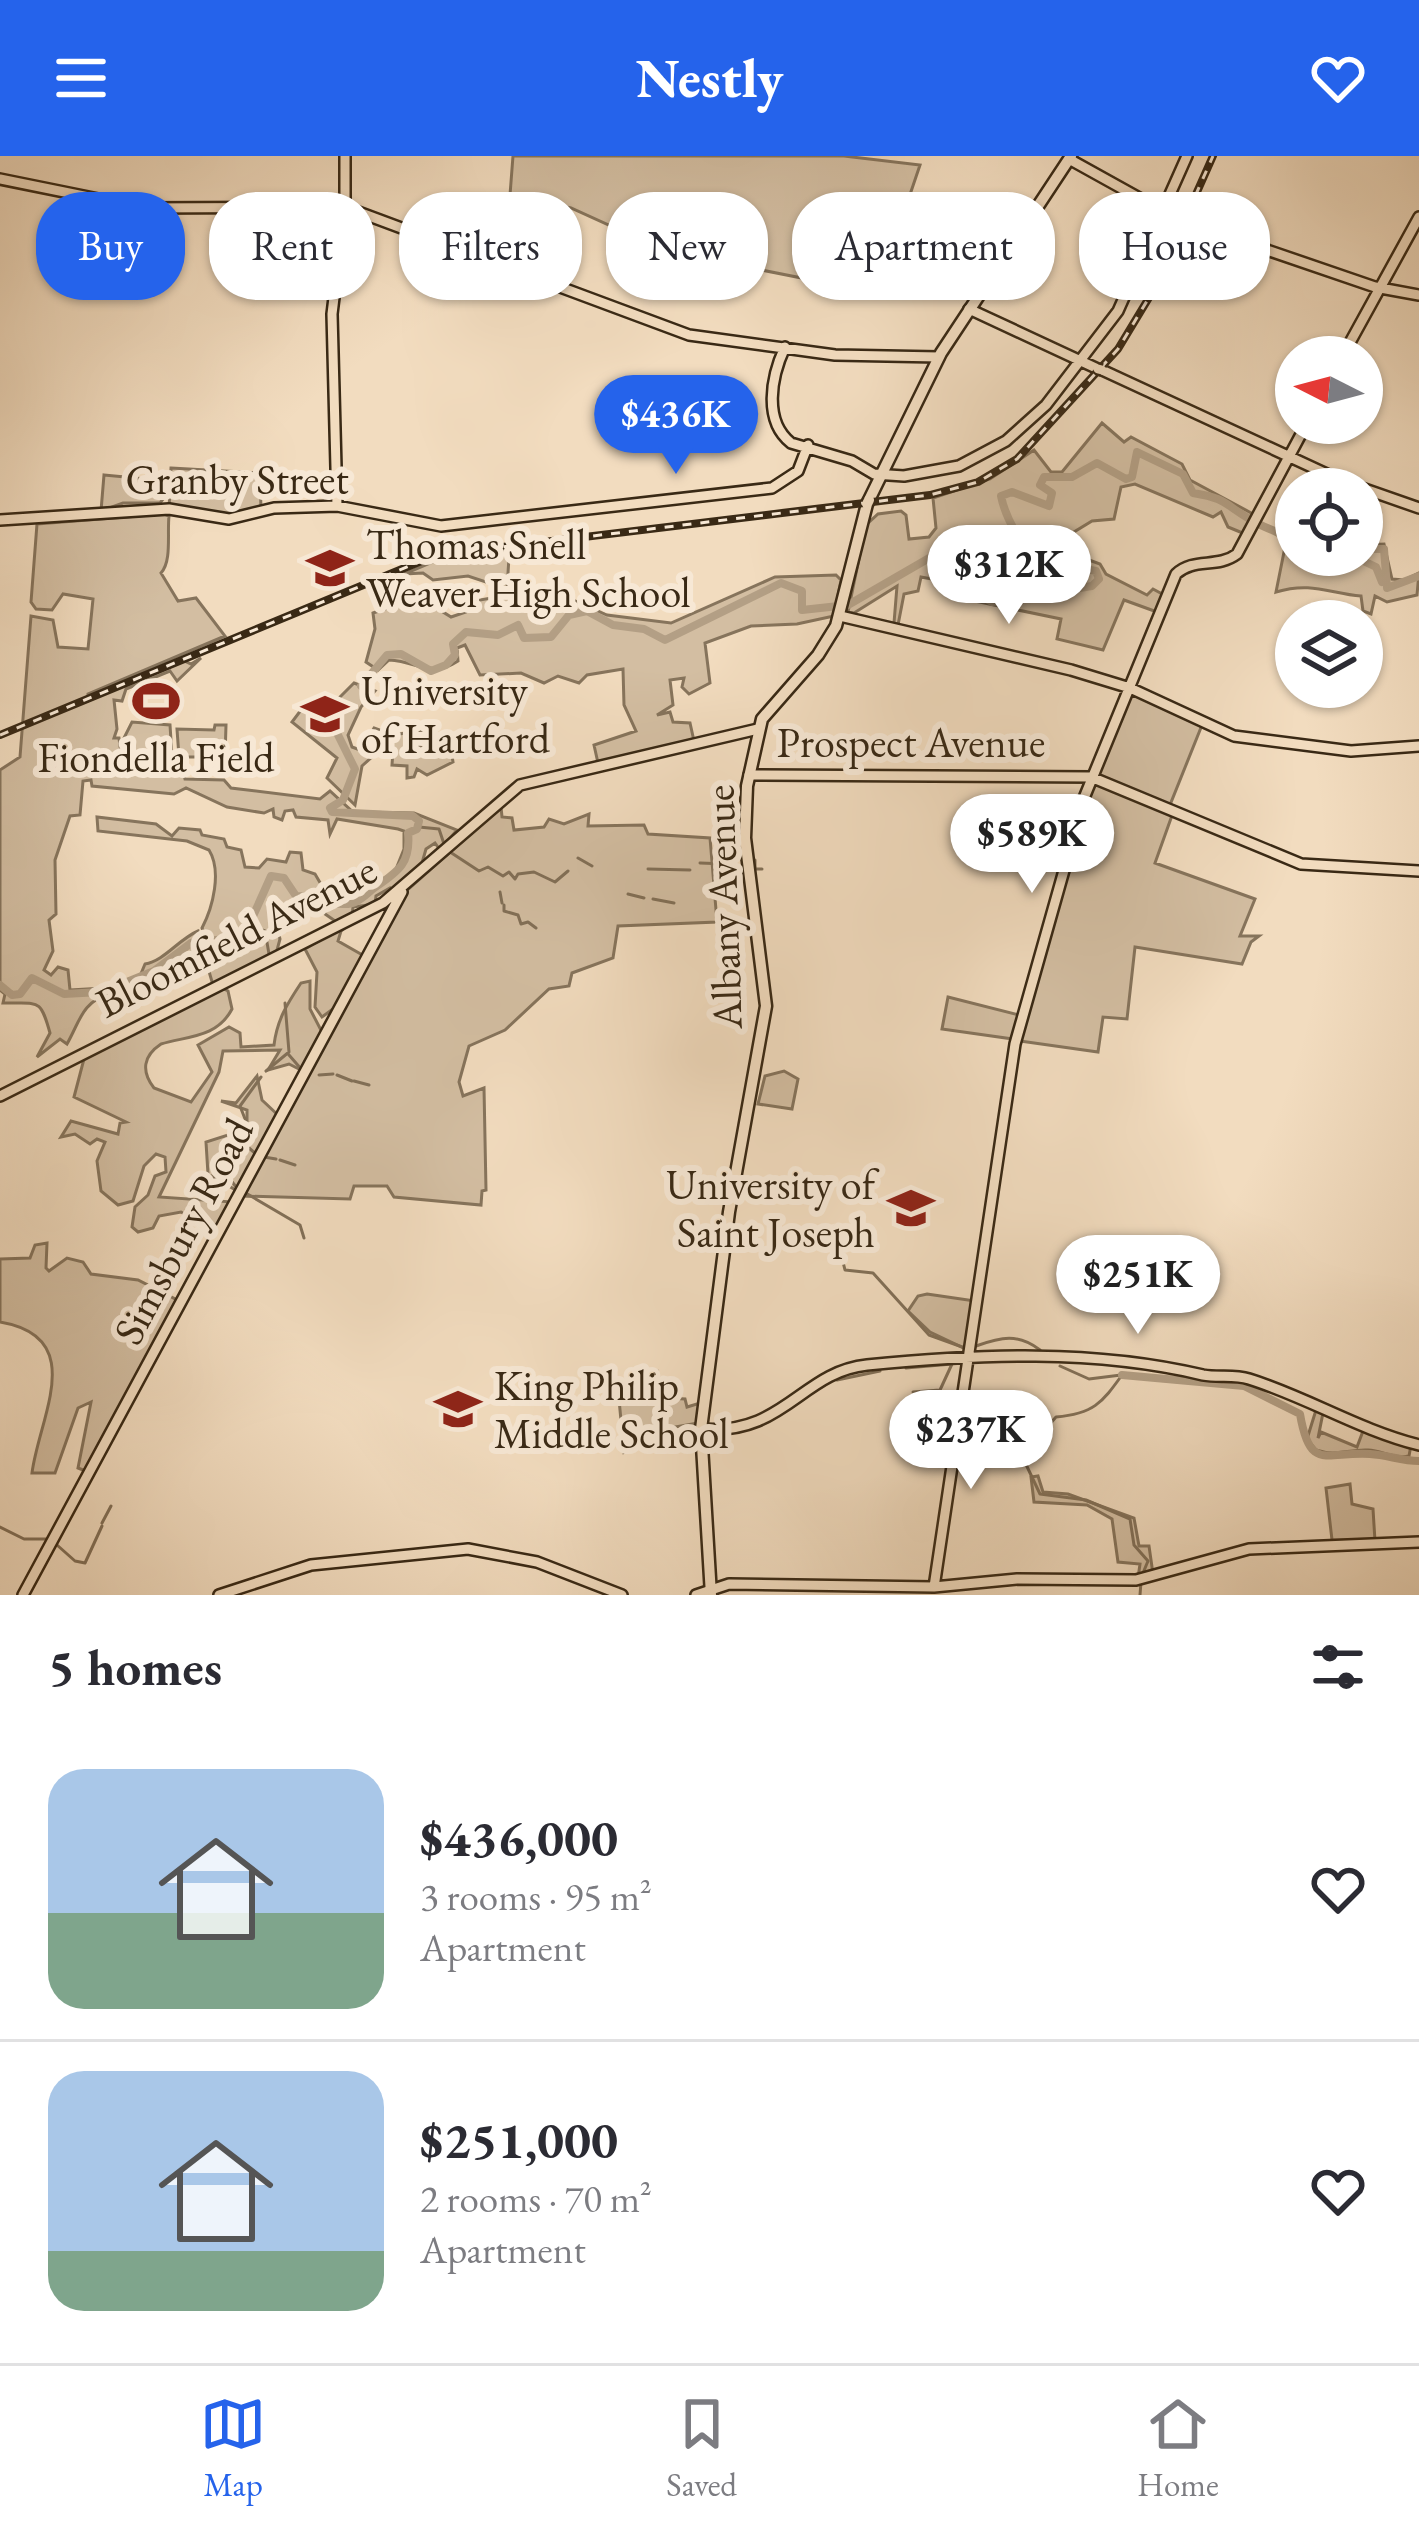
<!DOCTYPE html>
<html lang="en">
<head>
<meta charset="utf-8">
<style>
  :root { --surface:#fff; --page:#f2f2f3; --text:#2b2b33; --muted:#7c7c81; --line:#e1e1e2; --accent:#2563eb }
  body { margin:0; font-family:"EB Garamond",serif; background:var(--page); color:var(--text); height:100vh; display:flex; flex-direction:column; font-size:45px; white-space:nowrap }
  * { box-sizing:border-box; margin:0 }
  p { font-size:39px; color:var(--muted) }
  .icon { flex:none; width:66px; height:66px; fill:none; stroke:currentColor; stroke-width:2; stroke-linecap:round; stroke-linejoin:round }
  .map { position:relative; height:1439px; overflow:hidden }
  .details { display:flex; flex-direction:column; background:var(--surface); flex:1 }
  .details>* { flex:none }
  .banner { position:absolute; left:36px; top:36px; width:1347px; height:108px; display:flex; gap:24px }
  .needle { width:78px; rotate:276deg }
  .fabs { position:absolute; left:1275px; top:180px; display:grid; gap:24px }
  .fabs a { display:grid; place-items:center; width:108px; height:108px; border-radius:50%; background:var(--surface); box-shadow:0 3px 9px #0004; font-size:60px }
  .price { position:absolute; translate:-50% -102px; padding:0 27px; border-radius:42px; background:#fff; color:#222; font-size:39px; line-height:78px; filter:drop-shadow(0 3px 6px #0008) }
  .price::after { content:''; position:absolute; left:50%; top:72px; width:36px; height:27px; margin-left:-18px; background:inherit; clip-path:polygon(0 0,100% 0,50% 100%) }
  .price.selected { background:var(--accent); color:#fff }
  ul { padding:0; list-style:none }
  li { display:flex; align-items:center; gap:36px; height:300px; padding:0 48px }
  li+li { border-top:3px solid var(--line) }
  li span { display:grid; place-items:center; flex:none; width:336px; height:240px; border-radius:36px; color:#555 }
  li>.icon { margin-inline-start:auto }
  span .icon { width:144px; height:144px; fill:#fffc; stroke-width:1 }
  li b { font-size:51px }
  h2 { display:flex; justify-content:space-between; align-items:center; height:144px; padding:0 48px; font-size:51px }
  .pill { padding:0 42px; border-radius:48px; background:var(--surface); box-shadow:0 3px 9px #0004; font-size:42px; line-height:108px }
  .pill.selected { background:var(--accent); color:#fff }
  header { display:flex; justify-content:space-between; align-items:center; height:156px; padding:0 48px; background:var(--accent); color:#fff; font-size:54px; font-weight:800 }
  .tabs { display:flex; justify-content:space-around; align-items:center; height:168px; border-top:3px solid var(--line); background:var(--surface); font-size:33px; color:var(--muted) }
  .tabs a { display:grid; justify-items:center; gap:6px }
  .tabs .selected { color:var(--accent) }
  .map>svg:first-child { display:block }
</style>
</head>
<body>
<header><svg class="icon" aria-label="menu" viewBox="0 0 24 24"><path d="M4 6h16M4 12h16M4 18h16"/></svg>Nestly<svg class="icon" aria-label="heart" viewBox="0 0 24 24"><path d="M12 20l-8-8c-3-5 5-10 8-4 3-6 11-1 8 4z"/></svg></header>
<div class="map">
<svg width="1419" height="1439" viewBox="0 0 1419 1439">
  <rect width="100%" height="100%" fill="#f2dcbf"/>
  <filter id="stains"><feTurbulence type="fractalNoise" baseFrequency=".00167" numOctaves="4"/><feColorMatrix values="0 0 0 0 .2 0 0 0 0 .09 0 0 0 0 .02 0 0 0 .5 -.17"/></filter>
  <radialGradient id="worn" r=".72"><stop offset=".6" stop-color="#630" stop-opacity="0"/><stop offset="1" stop-color="#630" stop-opacity=".3"/></radialGradient>
  <!-- green -->
  <path fill="#d3bea2" stroke="#86745c" stroke-width="3" fill-rule="evenodd" d="M 513,0 L 844,0 L 920,9 L 898,74 L 887,139 L 666,95 L 571,52 L 510,39 Z
    M 1102,267 L 1124,286 L 1131,281 L 1182,308 L 1190,324 L 1255,359 L 1245,378 L 1228,371 L 1221,356 L 1213,361 L 1135,328 L 1121,331 L 1114,363 L 1092,365 L 1074,376 L 1081,401 L 1100,408 L 1106,418 L 1147,439 L 1153,433 L 1164,439 L 1157,456 L 1124,444 L 1103,494 L 1057,483 L 1061,463 L 965,443 L 965,429 L 921,421 L 918,435 L 904,438 L 898,469 L 894,467 L 897,430 L 854,457 L 848,456 L 866,369 L 878,358 L 901,355 L 906,359 L 909,383 L 929,381 L 936,372 L 933,342 L 990,323 L 1034,294 L 1051,316 L 1062,316 Z
    M 171,312 L 260,317 L 261,354 L 237,362 L 169,353 Z
    M 104,319 L 168,325 L 167,338 L 160,347 L 123,347 L 101,355 Z
    M 164,358 L 169,360 C 167,378 172,405 161,417 L 178,445 L 196,442 L 225,480 L 88,538 L 88,545 L 182,504 L 191,508 L 201,502 L 177,525 L 170,515 L 126,533 L 122,545 L 114,544 L 117,573 L 114,582 L 119,582 L 120,590 L 132,566 L 170,569 L 172,600 L 152,596 L 148,600 L 181,606 L 185,623 L 224,624 L 231,632 L 320,643 L 330,635 L 353,656 L 414,657 L 457,674 L 440,694 L 435,687 L 426,693 L 422,707 L 393,736 L 390,732 L 376,740 L 375,748 L 353,751 L 352,760 L 338,767 L 315,751 L 285,748 L 273,757 L 280,783 L 276,798 L 213,829 L 208,812 L 185,822 L 173,812 L 167,822 L 140,834 L 142,843 L 132,848 L 127,841 L 114,846 L 109,838 C 82,846 80,865 67,888 L 60,883 L 37,901 L 50,877 C 40,841 39,848 3,847 L 5,838 L 0,834 L 0,614 L 20,601 L 31,460 L 53,464 L 58,491 L 88,493 L 93,443 L 63,438 L 52,454 L 36,453 L 31,446 L 37,368 ZM 91,624 L 92,630 L 174,638 L 186,632 L 227,651 L 264,657 L 273,653 L 274,661 L 282,664 L 285,655 L 293,654 L 296,661 L 328,664 L 330,678 L 337,663 L 398,673 L 404,675 L 404,693 L 394,718 L 371,728 L 373,716 L 367,712 L 362,715 L 358,737 L 348,739 L 337,730 L 322,730 L 315,718 L 303,714 L 301,697 L 290,696 L 286,706 L 267,703 L 259,712 L 245,711 L 241,694 L 227,691 L 224,683 L 202,679 L 200,674 L 179,672 L 172,680 L 156,668 L 97,661 L 98,675 L 187,685 L 209,694 C 222,715 213,751 202,772 L 205,779 L 199,780 L 198,775 C 179,783 164,805 145,808 L 140,820 L 104,832 L 70,834 L 68,814 L 58,811 L 51,819 L 44,814 L 53,795 L 49,764 L 56,758 L 55,704 L 70,660 L 80,659 L 83,625 Z
    M 1288,376 L 1296,385 L 1296,399 L 1320,405 L 1334,399 L 1362,399 L 1363,389 L 1384,388 L 1392,423 L 1404,424 L 1419,417 L 1417,439 L 1387,446 L 1375,440 L 1371,458 L 1363,455 L 1361,440 C 1331,438 1312,425 1276,436 Z
    M 504,394 L 509,401 L 507,433 L 468,420 L 433,424 L 423,417 L 404,418 L 437,404 Z
    M 836,419 L 841,424 L 834,460 L 797,468 L 751,470 L 705,487 L 710,527 L 689,538 L 682,531 L 684,522 L 670,524 L 673,549 L 657,559 L 670,556 L 673,566 L 690,567 L 694,585 L 598,607 L 594,589 L 636,575 L 624,549 L 623,513 L 587,519 L 579,527 L 558,520 L 544,527 L 521,517 L 480,519 L 465,489 L 457,492 L 458,505 C 429,524 419,505 389,504 L 378,514 L 366,506 L 375,473 L 373,457 C 405,446 421,440 451,461 L 466,456 L 474,445 L 497,441 L 573,444 L 607,459 L 671,467 L 775,421 Z
    M 354,527 L 375,535 L 361,551 L 348,579 L 352,591 L 374,599 L 362,610 L 355,649 L 327,622 L 337,602 L 292,566 L 304,550 L 326,564 L 331,550 Z
    M 1132,536 L 1202,569 L 1170,649 L 1175,651 L 1155,707 L 1255,743 L 1240,780 L 1259,780 L 1251,786 L 1242,808 L 1135,791 L 1127,863 L 1103,861 L 1098,896 L 1020,885 L 1082,658 Z
    M 215,569 L 226,569 L 225,601 L 179,601 L 177,573 L 214,574 Z
    M 374,572 L 393,579 L 424,574 L 423,580 L 411,580 L 412,586 L 424,593 L 450,588 L 453,606 L 427,619 L 417,613 L 414,621 L 407,622 L 407,610 L 392,609 L 393,595 L 368,583 Z
    M 501,651 L 502,661 L 512,662 L 514,674 L 544,671 L 549,663 L 564,668 L 589,658 L 588,670 L 644,669 L 648,678 L 710,682 L 717,766 L 618,770 L 613,802 L 572,817 L 569,830 L 549,833 L 505,874 L 469,890 L 459,926 L 463,940 L 484,932 L 486,1034 L 482,1035 L 481,1049 L 394,1041 L 387,1030 L 354,1030 L 350,1043 L 241,1040 L 403,738 Z
    M 354,764 L 341,775 L 338,785 L 366,801 L 337,850 L 322,861 L 315,851 L 317,816 L 305,793 Z
    M 310,825 L 310,853 L 323,878 L 303,915 L 289,908 L 268,914 L 280,894 L 223,895 L 219,916 L 159,1041 L 233,1046 L 210,1088 L 206,1070 L 181,1056 L 159,1060 L 153,1072 L 138,1076 L 132,1071 L 135,1051 L 148,1039 L 155,1020 L 166,1016 L 165,1001 L 156,998 L 144,1010 L 133,1045 L 118,1049 L 101,1035 L 97,1005 L 105,986 L 97,983 L 90,988 L 75,978 L 61,981 L 71,965 L 118,978 L 120,967 L 126,966 L 74,941 L 85,899 L 222,832 L 228,835 L 232,853 C 217,882 187,880 161,888 C 143,900 141,915 154,932 L 191,946 L 212,916 L 198,889 L 229,871 L 240,877 L 241,891 L 274,889 C 277,864 287,848 301,827 Z
    M 948,841 L 1019,859 L 1013,883 L 942,873 Z
    M 784,915 L 798,923 L 792,953 L 758,948 L 765,920 Z
    M 257,920 L 262,944 L 279,960 L 239,1036 L 208,1018 L 206,986 L 247,973 L 247,954 L 221,945 L 236,947 Z
    M 47,1087 L 46,1112 L 49,1115 L 67,1102 L 83,1106 L 91,1118 L 138,1124 L 181,1146 L 88,1316 L 78,1312 L 91,1246 L 78,1252 L 55,1317 L 32,1317 C 39,1261 89,1181 0,1166 L 0,1103 L 30,1102 L 35,1089 Z
    M 927,1138 L 975,1145 L 968,1194 L 930,1176 L 908,1155 L 918,1140 Z
    M 657,1216 L 658,1231 L 668,1232 L 668,1242 L 685,1243 L 687,1251 L 700,1247 L 698,1267 L 653,1275 L 624,1296 L 618,1233 L 638,1229 Z
    M 1316,1254 L 1323,1257 L 1318,1282 L 1321,1276 L 1357,1291 L 1363,1275 L 1411,1289 L 1409,1300 C 1394,1303 1383,1295 1368,1294 C 1348,1293 1336,1301 1316,1294 L 1307,1283 Z
    M 1038,1320 L 1043,1336 L 1068,1338 L 1134,1362 L 1139,1390 L 1149,1390 L 1153,1418 L 1138,1422 L 1140,1408 L 1118,1406 L 1112,1363 L 1087,1349 L 1034,1346 L 1031,1321 Z
    M 1350,1328 L 1352,1348 L 1373,1353 L 1375,1385 L 1332,1384 L 1326,1332 Z"/>
  <g fill="none" stroke-linecap="round" stroke-linejoin="round">
    <!-- stream -->
    <path stroke="#827058" stroke-width="3" d="M 419,671 L 439,673 L 444,688
      M 447,694 L 479,715 L 488,711 L 503,720 L 509,716 L 515,723 L 518,718 L 534,716 L 555,726 L 568,715
      M 578,702 L 592,710
      M 750,704 L 755,704 L 755,713 L 762,713
      M 700,707 L 727,708
      M 648,713 L 690,714
      M 500,736 L 502,747
      M 628,738 L 644,742
      M 653,743 L 674,747
      M 504,749 L 504,755 L 518,759 L 521,768 L 528,766 L 536,772
      M 249,769 L 265,775 L 269,798
      M 289,899 L 302,914
      M 266,915 L 289,896 L 285,847
      M 319,919 L 333,918
      M 337,919 L 352,925
      M 354,925 L 369,929
      M 256,998 L 241,985 L 247,968 L 240,950 L 261,921
      M 264,1001 L 276,1003
      M 280,1004 L 295,1009
      M 237,1032 L 224,1016 L 239,987
      M 244,1036 L 300,1069 L 304,1082
      M 834,1094 L 840,1094 L 845,1114 L 873,1117 L 929,1179 L 965,1192
      M 976,1190 C 1001,1181 1018,1177 1040,1194
      M 1060,1210 L 1089,1223 L 1121,1219
      M 906,1212 L 952,1208 L 940,1234 L 913,1236
      M 1122,1219 C 1102,1247 1093,1258 1056,1261 L 1022,1300 L 1040,1338 L 1086,1344 L 1130,1363 L 1134,1389 L 1148,1405 L 1143,1417
      M 837,1224 L 880,1215
      M 102,1367 L 111,1350
      M 0,1371 L 24,1383 L 46,1383
      M 57,1389 L 75,1405 L 85,1407 L 102,1370
      M 1140,1439 L 1141,1426"/>
    <!-- river -->
    <path stroke="#b39f85" stroke-width="8" d="M 1362,393 L 1384,393 L 1387,432 L 1419,420
      M 1304,399 L 1316,408 L 1356,399
      M 1355,401 L 1376,411 L 1382,426
      M 361,530 L 387,499 L 401,498 L 431,515 L 446,509 L 455,499 L 453,488 L 466,476 L 498,479 L 518,469 L 524,482 L 551,481 L 569,459 L 587,455 L 613,469 L 644,473 L 665,484 L 781,427 L 802,435 L 802,454 L 848,449 L 950,390 L 962,392 L 969,433 L 992,446 L 1092,430 L 1099,423 L 1096,415 C 1079,411 1060,413 1045,407 C 1024,399 1005,360 1001,340 L 1012,336 L 1049,350 L 1052,337 L 1040,329 L 1044,321 L 1072,321 L 1097,307 L 1126,323 L 1132,321 L 1137,296 L 1183,318 L 1193,337 C 1229,343 1223,348 1253,365 C 1270,375 1282,375 1296,390
      M 0,829 L 12,839 L 20,838 L 32,822 L 64,838 L 100,836
      M 107,834 L 154,815 L 191,787 L 233,782 L 249,769 L 271,720 L 284,722 L 296,740 C 313,740 327,748 343,748 C 359,749 365,738 377,730 C 399,715 411,706 408,677 L 417,673 L 419,665 L 413,660 L 332,656 L 330,652 L 343,644 L 355,613 L 338,579
      M 1122,1219 L 1244,1230 L 1300,1258 C 1310,1317 1326,1295 1370,1298 C 1388,1299 1401,1305 1419,1305"/>
    <defs>
      <path id="major" d="M 1069,3 L 1179,64
        M 0,23 L 143,52 L 345,51 L 689,179 L 835,199 L 939,201
        M 1188,67 L 1375,131 L 1419,139
        M 969,153 L 1098,213
        M 785,191 C 771,221 763,265 791,287 L 852,305 L 874,318 L 904,320 L 959,310 L 1006,285 L 1046,249 L 1118,155 L 1187,0
        M 1342,201 L 1419,61
        M 1102,214 L 1342,325 L 1419,352
        M 337,350 L 332,158 L 345,51 L 345,0
        M 0,364 L 169,353 L 229,363 L 274,352 L 337,350 L 441,370 L 772,332 L 798,315 L 808,289
        M 840,460 L 1071,514 L 1130,532 L 1234,580 L 1351,595 L 1419,590
        M 749,619 L 1091,621 L 1301,708 L 1419,715
        M 1084,642 L 1176,418 C 1194,401 1217,413 1237,398 L 1307,267
        M 0,940 L 383,747 L 520,629 L 758,573
        M 701,1273 C 784,1280 801,1216 867,1209 C 978,1198 1094,1193 1203,1219 C 1218,1222 1234,1218 1249,1223 C 1307,1241 1359,1274 1419,1289
        M 934,1431 L 1015,888 L 1085,640
        M 23,1439 L 402,736
        M 219,1439 L 311,1409 L 468,1393 L 537,1406 L 622,1439
        M 696,1439 L 729,1428 L 934,1431 L 1017,1423 L 1136,1424 L 1249,1393 L 1419,1386"/>
      <path id="highway" d="M 869,344 L 941,197 L 1071,0
        M 711,1439 L 701,1273 L 729,1056 L 766,850 L 745,682 L 747,630 L 762,563 L 818,499 L 836,470 L 867,348"/>
    </defs>
    <!-- major casing -->
    <use href="#major" stroke="#392915" stroke-width="14"/>
    <!-- highway casing -->
    <use href="#highway" stroke="#392915" stroke-width="15"/>
    <!-- major -->
    <use href="#major" stroke="#f2dcbf" stroke-width="9"/>
    <!-- highway -->
    <use href="#highway" stroke="#f2dcbf" stroke-width="10"/>
    <defs>
      <path id="rail" d="M 0,579 L 436,399 L 930,339 L 978,326 L 1017,303 L 1118,193 L 1153,135 L 1213,0"/>
    </defs>
    <!-- rail casing -->
    <use href="#rail" stroke="#392915" stroke-width="8"/>
    <!-- rail -->
    <use href="#rail" stroke="#f7e8d5" stroke-width="3" stroke-dasharray="9" stroke-linecap="butt"/>
    <defs>
      <path id="major-bridge" d="M 1179,64 L 1188,67
        M 1098,213 L 1102,214"/>
      <path id="highway-bridge" d="M 867,348 L 869,344"/>
    </defs>
    <!-- major-bridge casing -->
    <use href="#major-bridge" stroke="#392915" stroke-width="14" stroke-linecap="butt"/>
    <!-- highway-bridge casing -->
    <use href="#highway-bridge" stroke="#392915" stroke-width="15" stroke-linecap="butt"/>
    <!-- major-bridge -->
    <use href="#major-bridge" stroke="#f2dcbf" stroke-width="9"/>
    <!-- highway-bridge -->
    <use href="#highway-bridge" stroke="#f2dcbf" stroke-width="10"/>
  </g>
  <!-- icons -->
  <defs>
    <symbol id="school-bare" viewBox="-9 -9 18 18"><path d="M0-5L7-2L0 1L-7-2ZM-4 1L0 2.5L4 1V4Q0 6-4 4Z" fill="#8f2418" stroke="#f7e8d5" stroke-width="2.5" paint-order="stroke"/></symbol>
    <symbol id="stadium-bare" viewBox="-9 -9 18 18"><path d="M0-5a6.5 5 0 1 0 0 10a6.5 5 0 1 0 0-10ZM-3.5-1.8h7v3.6h-7Z" fill="#8f2418" stroke="#f7e8d5" stroke-width="2.5" paint-order="stroke"/></symbol>
    <symbol id="university-bare" viewBox="-9 -9 18 18"><path d="M0-5L7-2L0 1L-7-2ZM-4 1L0 2.5L4 1V4Q0 6-4 4Z" fill="#8f2418" stroke="#f7e8d5" stroke-width="2.5" paint-order="stroke"/></symbol>
  </defs>
  <g fill-rule="evenodd">
    <use href="#school-bare" x="297" y="379" width="66" height="66"/>
    <use href="#stadium-bare" x="123" y="512" width="66" height="66"/>
    <use href="#university-bare" x="292" y="525" width="66" height="66"/>
    <use href="#university-bare" x="878" y="1019" width="66" height="66"/>
    <use href="#school-bare" x="425" y="1220" width="66" height="66"/>
  </g>
  <g text-anchor="middle" dominant-baseline="central" stroke-width="12" stroke-linejoin="round" paint-order="stroke">
    <!-- street labels -->
    <g font-size="42" fill="#392915" stroke="#f7e8d5">
      <text x="237" y="323">Granby Street</text>
      <text x="911" y="586">Prospect Avenue</text>
      <text transform="translate(723 751) rotate(-92)">Albany Avenue</text>
      <text transform="translate(236 780) rotate(-27)">Bloomfield Avenue</text>
      <text transform="translate(183 1075) rotate(-62)">Simsbury Road</text>
    </g>
    <!-- poi labels -->
    <g font-size="42" fill="#392915" stroke="#f7e8d5" text-anchor="start">
      <text x="366" y="388">Thomas Snell<tspan x="366" dy="48">Weaver High School</tspan></text>
      <text x="361" y="534">University<tspan x="361" dy="48">of Hartford</tspan></text>
      <text x="156" y="601" text-anchor="middle">Fiondella Field</text>
      <text x="875" y="1028" text-anchor="end">University of<tspan x="875" dy="48">Saint Joseph</tspan></text>
      <text x="494" y="1229">King Philip<tspan x="494" dy="48">Middle School</tspan></text>
    </g>
  </g>
  <rect width="100%" height="100%" filter="url(#stains)"/>
  <rect width="100%" height="100%" fill="url(#worn)"/>
</svg>
<div class="fabs">
<a><svg class="needle" viewBox="-14 -14 28 28"><path d="M0-13l5 13h-10z" fill="#e53935"/><path d="M0 13l5-13h-10z" fill="#7c7c81"/></svg></a>
<a><svg class="icon" aria-label="locate" viewBox="0 0 24 24"><circle cx="12" cy="12" r="6"/><path d="M12 2v4M12 18v4M2 12h4M18 12h4"/></svg></a>
<a><svg class="icon" aria-label="layers" viewBox="0 0 24 24"><path d="M12 4l9 5-9 5-9-5zM3 14l9 5 9-5"/></svg></a>
</div>
<b class="price selected" style="left:676px;top:321px">$436K</b>
<b class="price" style="left:1009px;top:471px">$312K</b>
<b class="price" style="left:1032px;top:740px">$589K</b>
<b class="price" style="left:1138px;top:1181px">$251K</b>
<b class="price" style="left:971px;top:1336px">$237K</b>
<div class="banner">
<a class="pill selected">Buy</a>
<a class="pill">Rent</a>
<a class="pill">Filters</a>
<a class="pill">New</a>
<a class="pill">Apartment</a>
<a class="pill">House</a>
</div>
</div>
<section class="details">
<h2>5 homes<svg class="icon" aria-label="filters" viewBox="0 0 24 24"><path d="M4 7h16M4 17h16"/><circle cx="9" cy="7" r="2"/><circle cx="15" cy="17" r="2"/></svg></h2>
<ul>
<li><span style="background:linear-gradient(#a9c7e8 60%,#7fa58c 0)"><svg class="icon" aria-label="home" viewBox="0 0 24 24"><path d="M3 11l9-7 9 7M6 9v11h12V9"/></svg></span><div><b>$436,000</b><p>3 rooms · 95 m²</p><p>Apartment</p></div><svg class="icon" aria-label="heart" viewBox="0 0 24 24"><path d="M12 20l-8-8c-3-5 5-10 8-4 3-6 11-1 8 4z"/></svg></li>
<li><span style="background:linear-gradient(#a9c7e8 75%,#7fa58c 0)"><svg class="icon" aria-label="home" viewBox="0 0 24 24"><path d="M3 11l9-7 9 7M6 9v11h12V9"/></svg></span><div><b>$251,000</b><p>2 rooms · 70 m²</p><p>Apartment</p></div><svg class="icon" aria-label="heart" viewBox="0 0 24 24"><path d="M12 20l-8-8c-3-5 5-10 8-4 3-6 11-1 8 4z"/></svg></li>
</ul>
</section>
<nav class="tabs">
<a class="selected"><svg class="icon" aria-label="map" viewBox="0 0 24 24"><path d="M3 6l6-2 6 2 6-2v14l-6 2-6-2-6 2zM9 4v14M15 6v14"/></svg>Map</a>
<a><svg class="icon" aria-label="saved" viewBox="0 0 24 24"><path d="M7 4h10v16l-5-4-5 4z"/></svg>Saved</a>
<a><svg class="icon" aria-label="home" viewBox="0 0 24 24"><path d="M3 11l9-7 9 7M6 9v11h12V9"/></svg>Home</a>
</nav>
</body>
</html>
